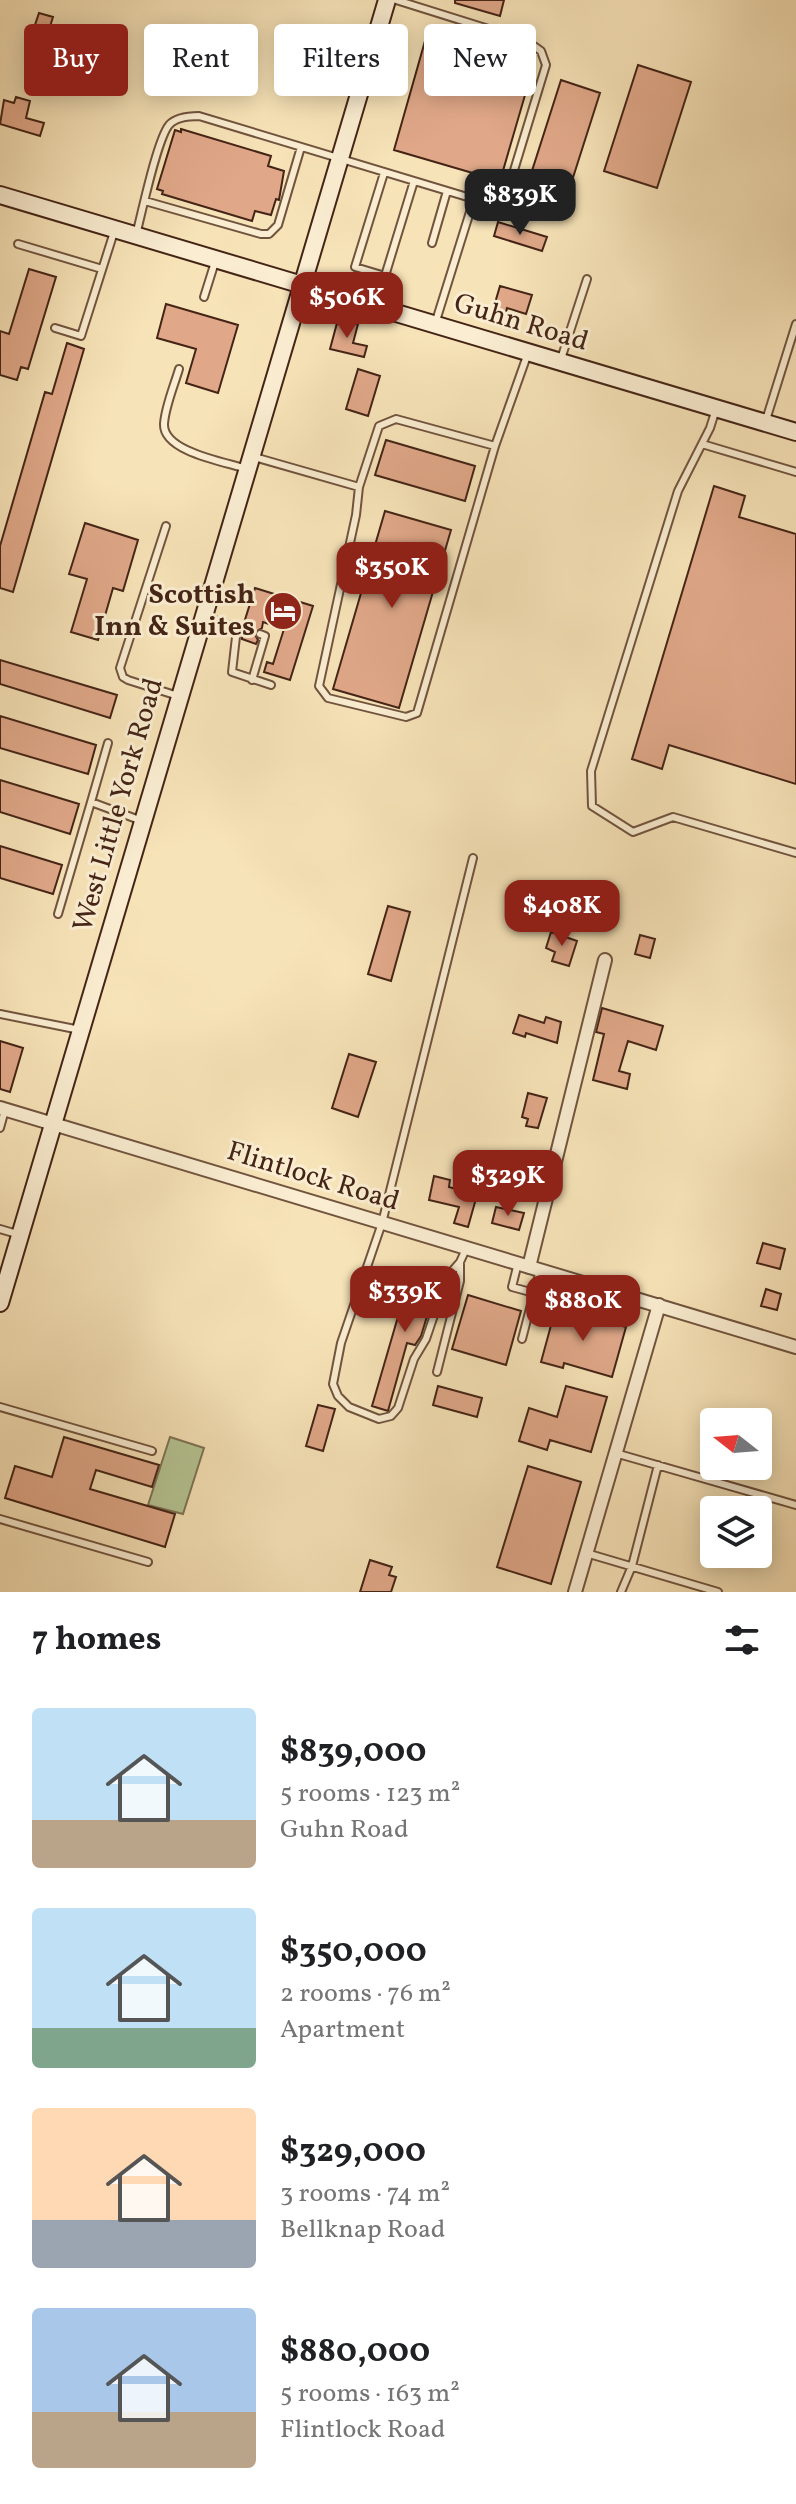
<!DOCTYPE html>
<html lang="en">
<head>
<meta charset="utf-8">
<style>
  :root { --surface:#fff; --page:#f6f6f6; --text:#202124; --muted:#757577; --accent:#8f2418 }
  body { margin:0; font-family:Vollkorn,serif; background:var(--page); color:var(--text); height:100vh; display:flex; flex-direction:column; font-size:30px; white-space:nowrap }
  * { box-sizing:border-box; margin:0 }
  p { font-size:26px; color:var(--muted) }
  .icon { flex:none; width:44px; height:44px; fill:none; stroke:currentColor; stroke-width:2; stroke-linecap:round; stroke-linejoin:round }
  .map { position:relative; height:1592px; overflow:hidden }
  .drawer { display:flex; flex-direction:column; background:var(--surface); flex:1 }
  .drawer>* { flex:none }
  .guide { position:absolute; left:24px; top:24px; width:748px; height:72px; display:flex; gap:16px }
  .needle { width:52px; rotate:287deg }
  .tools { position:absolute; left:700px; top:1408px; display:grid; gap:16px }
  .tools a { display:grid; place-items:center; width:72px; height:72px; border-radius:8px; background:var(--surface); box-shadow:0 4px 20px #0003; font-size:40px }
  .price { position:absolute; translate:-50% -68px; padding:0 18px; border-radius:16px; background:var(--accent); color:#fff; font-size:26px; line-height:52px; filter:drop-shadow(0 2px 4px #0008) }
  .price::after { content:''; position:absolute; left:50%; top:48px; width:24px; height:18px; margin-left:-12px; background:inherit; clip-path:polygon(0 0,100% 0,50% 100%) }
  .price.on { background:#222; color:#fff }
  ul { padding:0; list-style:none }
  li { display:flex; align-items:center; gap:24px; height:200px; padding:0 32px }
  li span { display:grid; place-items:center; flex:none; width:224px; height:160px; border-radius:8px; color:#555 }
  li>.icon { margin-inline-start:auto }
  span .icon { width:96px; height:96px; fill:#fffc; stroke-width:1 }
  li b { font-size:34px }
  h2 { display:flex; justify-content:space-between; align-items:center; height:96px; padding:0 32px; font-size:34px }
  .tag { padding:0 28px; border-radius:8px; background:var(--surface); box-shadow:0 4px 20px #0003; font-size:28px; line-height:72px }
  .tag.on { background:var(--accent); color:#fff }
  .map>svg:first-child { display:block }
</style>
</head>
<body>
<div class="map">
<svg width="796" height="1592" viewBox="0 0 796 1592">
  <rect width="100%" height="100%" fill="#f7e3b8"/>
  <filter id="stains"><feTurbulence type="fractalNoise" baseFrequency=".0025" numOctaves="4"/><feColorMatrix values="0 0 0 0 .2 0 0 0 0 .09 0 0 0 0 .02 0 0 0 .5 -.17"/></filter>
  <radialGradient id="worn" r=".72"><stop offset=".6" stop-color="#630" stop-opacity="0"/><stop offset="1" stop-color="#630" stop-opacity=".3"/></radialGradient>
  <!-- green -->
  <path fill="#b6c594" stroke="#7d7455" stroke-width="2" d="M 170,1437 L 204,1448 L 183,1514 L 148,1505 Z"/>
  <!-- building -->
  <path fill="#e0a889" stroke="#442416" stroke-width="2" d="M 455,0 L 504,0 L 500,16 L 455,3 Z
    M 39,13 L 53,17 L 47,36 L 33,31 Z
    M 427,34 L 508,56 L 506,64 L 532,71 L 500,181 L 394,150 Z
    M 638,65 L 691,82 L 657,188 L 604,171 Z
    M 561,80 L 600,93 L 562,212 L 531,202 L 539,177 L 531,174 Z
    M 16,97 L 30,101 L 26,118 L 44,123 L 40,136 L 0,124 L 4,100 L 14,103 Z
    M 181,129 L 271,156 L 268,166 L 284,171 L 279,200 L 276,199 L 271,215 L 255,211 L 252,221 L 162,194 L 163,191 L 157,189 L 175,130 L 181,132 Z
    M 498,222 L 547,237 L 542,251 L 494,236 Z
    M 29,269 L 56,277 L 28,369 L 21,367 L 17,380 L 0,375 L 0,331 L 9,334 Z
    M 500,286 L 532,295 L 526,314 L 507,308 L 505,316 L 492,313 Z
    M 166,304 L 238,325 L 218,393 L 186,383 L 196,349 L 157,338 Z
    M 346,321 L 358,324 L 353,343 L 367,346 L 364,357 L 330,349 L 337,323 L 345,325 Z
    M 67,343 L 84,349 L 13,592 L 0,588 L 0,546 L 45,392 L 52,394 Z
    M 358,369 L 380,376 L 368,416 L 346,409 Z
    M 386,440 L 475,466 L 465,501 L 375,475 Z
    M 714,486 L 745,496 L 739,517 L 796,534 L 796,784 L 669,745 L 662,769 L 632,759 Z
    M 385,511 L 451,530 L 399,708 L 333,689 Z
    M 85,523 L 138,540 L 123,591 L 113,588 L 98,640 L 71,632 L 87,579 L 69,574 Z
    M 255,588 L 313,606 L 290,680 L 264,672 L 267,662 L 273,664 L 284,629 L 263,622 L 262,628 L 254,633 L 258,640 L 256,644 L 242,639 L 243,626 Z
    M 0,660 L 117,695 L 110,718 L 0,684 Z
    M 0,716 L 96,745 L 88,774 L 0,748 Z
    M 0,780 L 79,804 L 70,834 L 0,812 Z
    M 0,846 L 62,865 L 53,894 L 0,878 Z
    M 388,906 L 410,912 L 391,981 L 368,974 Z
    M 551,932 L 577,941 L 569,966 L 552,961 L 555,952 L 546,948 Z
    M 640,935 L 655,939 L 650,958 L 635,954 Z
    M 602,1008 L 663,1026 L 656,1050 L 628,1041 L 619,1071 L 630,1074 L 627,1089 L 593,1080 L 604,1034 L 596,1032 Z
    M 519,1015 L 544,1023 L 546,1017 L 561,1022 L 557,1043 L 526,1033 L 525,1037 L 513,1033 Z
    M 0,1041 L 23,1048 L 10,1092 L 0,1089 Z
    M 349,1054 L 376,1062 L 358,1117 L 332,1108 Z
    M 528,1093 L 547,1098 L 538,1128 L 526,1126 L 528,1119 L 522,1117 Z
    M 434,1176 L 450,1180 L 449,1187 L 477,1195 L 468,1227 L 454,1223 L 459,1207 L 429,1200 Z
    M 496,1207 L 524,1213 L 519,1230 L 492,1223 Z
    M 763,1243 L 785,1249 L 780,1269 L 757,1263 Z
    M 411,1272 L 438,1280 L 421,1336 L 415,1345 L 407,1343 L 388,1411 L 372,1406 Z
    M 766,1289 L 781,1294 L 777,1310 L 761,1306 Z
    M 468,1295 L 521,1311 L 506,1365 L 452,1349 Z
    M 556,1307 L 626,1327 L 612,1377 L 564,1363 L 563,1368 L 541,1362 Z
    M 438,1386 L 482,1398 L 477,1417 L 433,1405 Z
    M 566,1386 L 607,1397 L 591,1452 L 550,1440 L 547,1450 L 519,1441 L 529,1408 L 557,1417 Z
    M 318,1405 L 335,1409 L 323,1451 L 306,1446 Z
    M 64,1437 L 159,1465 L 152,1487 L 96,1470 L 90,1489 L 175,1514 L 165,1547 L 5,1498 L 15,1466 L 52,1477 Z
    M 528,1466 L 581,1482 L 551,1584 L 497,1567 Z
    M 370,1560 L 392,1567 L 389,1575 L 396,1577 L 391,1592 L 360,1592 Z"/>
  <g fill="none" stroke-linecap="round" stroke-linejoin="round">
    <defs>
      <path id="lane" d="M 384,173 L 355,267 L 385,276 L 414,181
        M 145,201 L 261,234 L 269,234 L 278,225 L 301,147
        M 136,235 C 142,212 157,140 169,125 C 176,117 189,116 199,116 L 474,199 L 495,201 L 508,190 L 546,65 L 541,51 L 527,41 L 396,0
        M 432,243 L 447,191
        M 18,244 L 102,269
        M 204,297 L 215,262
        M 435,324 L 474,199
        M 55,328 L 81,336 L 114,232
        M 561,359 L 587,279
        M 179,369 C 174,386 165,407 164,424 C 163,452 226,462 247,469
        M 716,409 L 710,428 L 678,491 L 591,771 L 592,806 L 633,832 L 673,817 L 796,853
        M 766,420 L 796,324
        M 702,444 L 796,472
        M 495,446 L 396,419 L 379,426 L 359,487 L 356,515 L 319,686 L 328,698 L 406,717 L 417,713 L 495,446 L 528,353
        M 254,457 L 359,487
        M 166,526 L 120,668 L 123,677 L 128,680 L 178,696
        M 206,617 L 237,628 L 232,672 L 271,685
        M 252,680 L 265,636 L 260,634
        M 108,743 L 91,802 L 142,821
        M 58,914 L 91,802
        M 0,1014 L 80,1030
        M 0,1128 L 5,1110
        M 0,1229 L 17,1234
        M 466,1249 L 460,1262 L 447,1277 L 426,1339 L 414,1359 L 398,1408 L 391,1416 L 379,1419 L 349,1407 L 338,1396 L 333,1384 L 341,1343 L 382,1223 L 473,858
        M 518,1263 L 512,1287 L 534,1293
        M 522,1339 L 540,1270
        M 437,1372 L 460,1281 L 460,1262
        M 0,1407 L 152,1451
        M 615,1453 L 796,1505
        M 0,1519 L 148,1562
        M 586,1553 L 718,1592
        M 621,1592 L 632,1566 L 658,1465"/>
      <path id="street" d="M 0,1108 L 796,1347
        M 529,1267 L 605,960
        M 575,1592 L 659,1305"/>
      <path id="secondary" d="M 0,195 L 796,432
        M 0,1303 L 387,0"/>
    </defs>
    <!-- lane casing -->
    <use href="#lane" stroke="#71543e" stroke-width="10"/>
    <!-- street casing -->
    <use href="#street" stroke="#71543e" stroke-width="16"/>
    <!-- secondary casing -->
    <use href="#secondary" stroke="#442416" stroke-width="20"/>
    <!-- lane -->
    <use href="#lane" stroke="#faedd1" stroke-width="6"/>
    <!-- street -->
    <use href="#street" stroke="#faedd1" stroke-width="12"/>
    <!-- secondary -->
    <use href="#secondary" stroke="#faedd1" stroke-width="16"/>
  </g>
  <!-- icons -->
  <defs>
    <symbol id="hotel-disc" viewBox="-11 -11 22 22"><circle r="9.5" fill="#8f2418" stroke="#faedd1"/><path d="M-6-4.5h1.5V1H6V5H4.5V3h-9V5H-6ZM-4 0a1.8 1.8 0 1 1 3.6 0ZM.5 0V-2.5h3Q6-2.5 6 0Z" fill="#fff"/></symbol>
  </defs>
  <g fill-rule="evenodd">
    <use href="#hotel-disc" x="261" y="589" width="44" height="44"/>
  </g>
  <g text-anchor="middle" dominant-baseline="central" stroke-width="6" stroke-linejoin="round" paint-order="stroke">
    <!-- street labels -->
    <g font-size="28" fill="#442416" stroke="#faedd1">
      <text transform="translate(521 323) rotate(17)">Guhn Road</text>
      <text transform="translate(119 805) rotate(-74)">West Little York Road</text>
      <text transform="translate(313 1177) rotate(17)">Flintlock Road</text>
    </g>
    <!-- poi labels -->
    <g font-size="28" font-weight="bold" fill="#442416" stroke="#faedd1" text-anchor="end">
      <text x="255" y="595">Scottish<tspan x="255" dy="32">Inn &amp; Suites</tspan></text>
    </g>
  </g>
  <rect width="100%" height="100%" filter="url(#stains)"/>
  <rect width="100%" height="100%" fill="url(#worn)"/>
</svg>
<div class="tools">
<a><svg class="needle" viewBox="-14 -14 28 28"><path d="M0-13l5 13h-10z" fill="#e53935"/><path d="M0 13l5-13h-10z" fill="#757577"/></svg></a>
<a><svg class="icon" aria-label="layers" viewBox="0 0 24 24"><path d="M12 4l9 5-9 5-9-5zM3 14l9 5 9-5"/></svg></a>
</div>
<b class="price on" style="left:520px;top:237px">$839K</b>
<b class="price" style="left:347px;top:340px">$506K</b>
<b class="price" style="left:392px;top:610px">$350K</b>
<b class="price" style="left:562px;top:948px">$408K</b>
<b class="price" style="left:508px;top:1218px">$329K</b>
<b class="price" style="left:405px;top:1334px">$339K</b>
<b class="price" style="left:583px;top:1343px">$880K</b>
<div class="guide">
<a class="tag on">Buy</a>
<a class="tag">Rent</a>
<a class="tag">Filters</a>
<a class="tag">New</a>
</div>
</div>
<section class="drawer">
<h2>7 homes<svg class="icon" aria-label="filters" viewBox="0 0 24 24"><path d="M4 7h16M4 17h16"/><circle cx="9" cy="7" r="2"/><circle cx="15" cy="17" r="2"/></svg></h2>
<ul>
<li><span style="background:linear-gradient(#bfe0f5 70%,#b9a48a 0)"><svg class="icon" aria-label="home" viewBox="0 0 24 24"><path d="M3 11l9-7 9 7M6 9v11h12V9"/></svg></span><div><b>$839,000</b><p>5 rooms · 123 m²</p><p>Guhn Road</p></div></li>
<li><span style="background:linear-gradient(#bfe0f5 75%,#7fa58c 0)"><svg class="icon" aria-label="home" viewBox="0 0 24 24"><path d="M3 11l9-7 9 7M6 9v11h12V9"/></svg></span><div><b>$350,000</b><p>2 rooms · 76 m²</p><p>Apartment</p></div></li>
<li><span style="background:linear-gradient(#ffd9b3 70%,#9aa5b1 0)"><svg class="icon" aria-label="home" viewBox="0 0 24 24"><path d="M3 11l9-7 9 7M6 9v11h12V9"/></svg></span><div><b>$329,000</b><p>3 rooms · 74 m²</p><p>Bellknap Road</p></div></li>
<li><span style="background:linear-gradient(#a9c7e8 65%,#b9a48a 0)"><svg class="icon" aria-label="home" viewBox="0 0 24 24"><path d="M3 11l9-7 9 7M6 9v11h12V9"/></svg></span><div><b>$880,000</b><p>5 rooms · 163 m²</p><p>Flintlock Road</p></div></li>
</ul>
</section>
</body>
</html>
